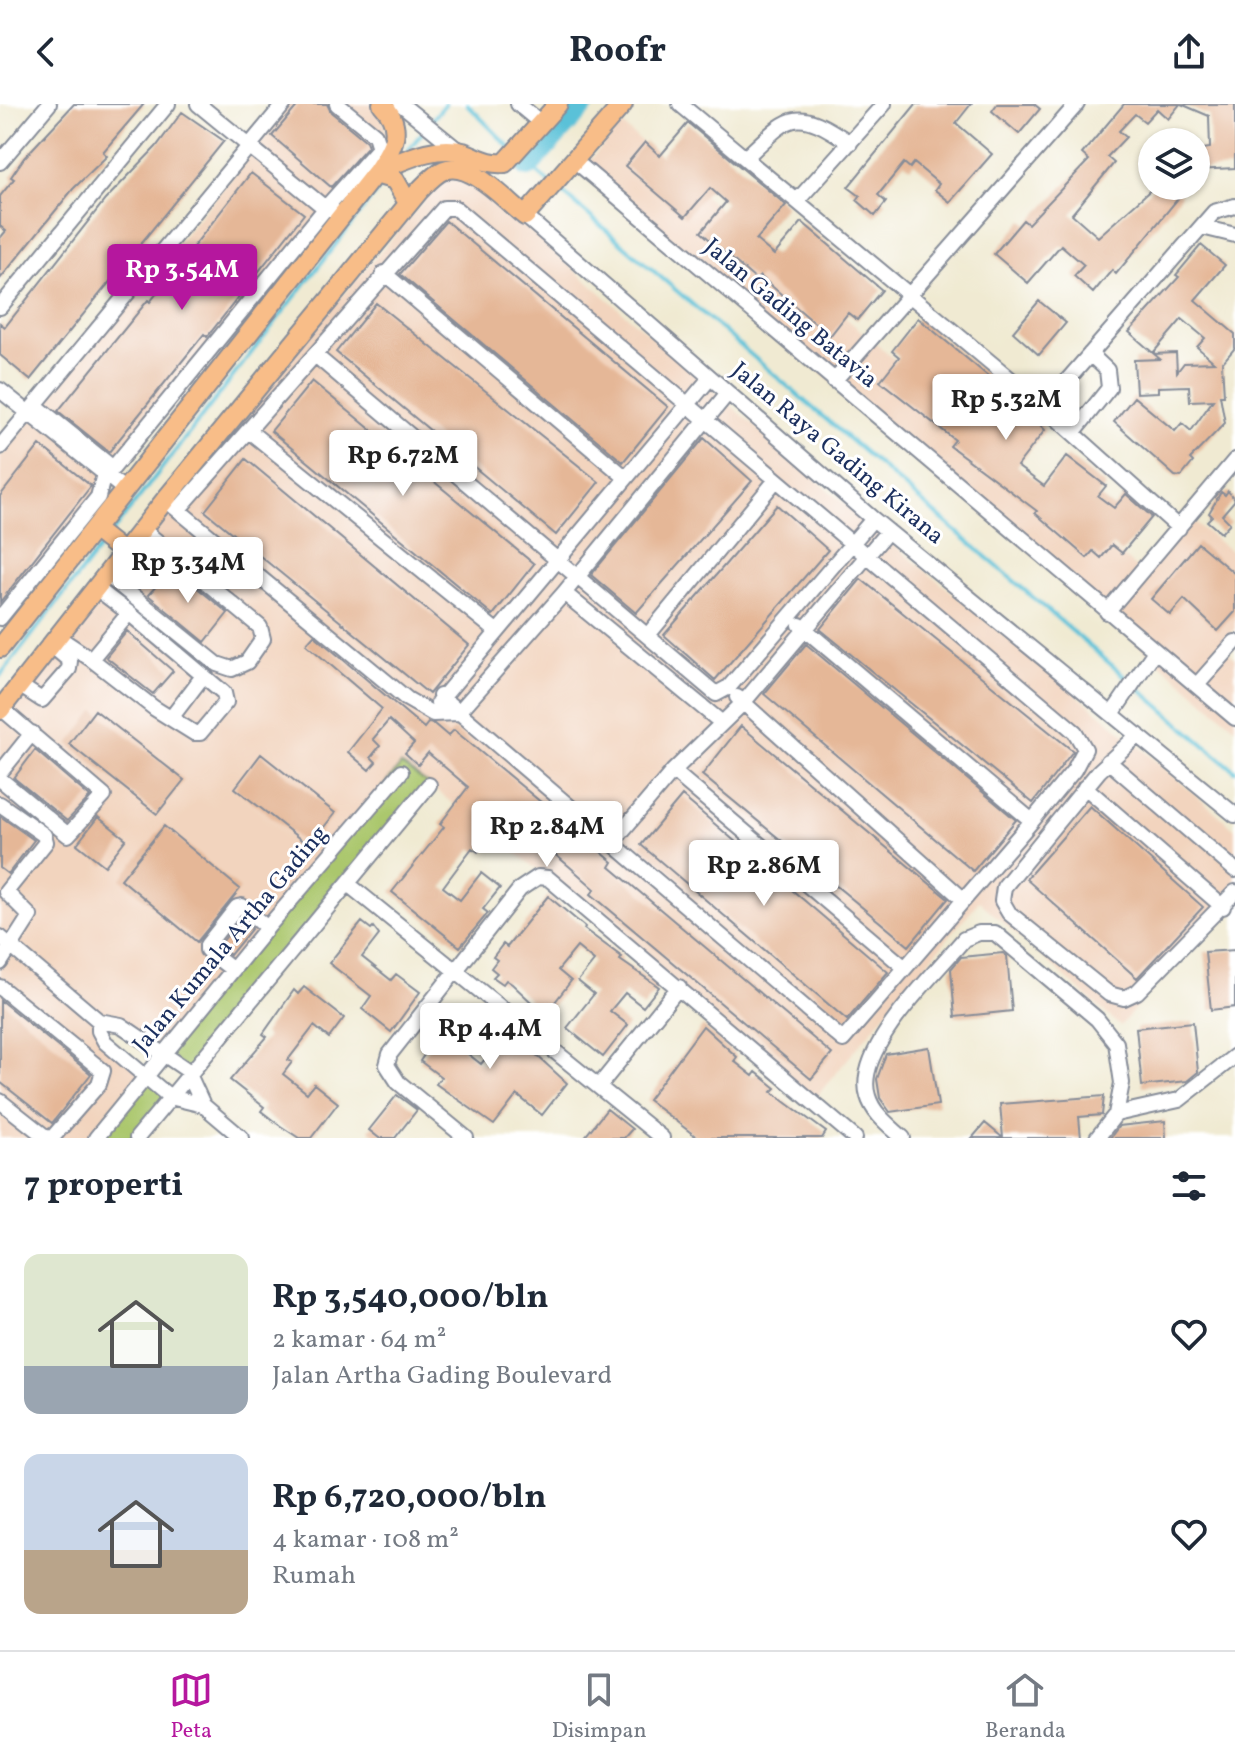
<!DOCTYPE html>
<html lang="id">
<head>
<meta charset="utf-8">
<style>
  :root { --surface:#fff; --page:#f6f6f7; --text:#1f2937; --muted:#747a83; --line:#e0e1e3; --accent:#b5179e }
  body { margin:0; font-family:Vollkorn,serif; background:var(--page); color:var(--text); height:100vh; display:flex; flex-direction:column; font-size:30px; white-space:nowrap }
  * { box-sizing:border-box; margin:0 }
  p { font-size:26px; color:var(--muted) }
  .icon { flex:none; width:44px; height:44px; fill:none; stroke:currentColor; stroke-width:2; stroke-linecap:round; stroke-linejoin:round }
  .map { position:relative; height:1034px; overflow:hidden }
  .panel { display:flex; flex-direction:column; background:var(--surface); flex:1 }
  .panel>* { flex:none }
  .buttons { position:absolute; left:1138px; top:24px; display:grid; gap:16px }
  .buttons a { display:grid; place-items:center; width:72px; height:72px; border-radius:50%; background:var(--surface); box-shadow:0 2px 6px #0004; font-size:40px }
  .price { position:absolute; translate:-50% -68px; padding:0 18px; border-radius:8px; background:#fff; color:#222; font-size:26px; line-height:52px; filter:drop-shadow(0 2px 4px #0008) }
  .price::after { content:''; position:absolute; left:50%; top:48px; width:24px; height:18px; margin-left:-12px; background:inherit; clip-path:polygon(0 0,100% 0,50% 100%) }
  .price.on { background:var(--accent); color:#fff }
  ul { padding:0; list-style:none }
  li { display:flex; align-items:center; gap:24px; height:200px; padding:0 24px }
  li span { display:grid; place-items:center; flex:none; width:224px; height:160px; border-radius:16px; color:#555 }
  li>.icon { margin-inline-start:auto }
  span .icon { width:96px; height:96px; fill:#fffc; stroke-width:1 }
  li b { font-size:34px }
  h2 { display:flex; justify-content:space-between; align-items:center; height:96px; padding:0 24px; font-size:34px }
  header { display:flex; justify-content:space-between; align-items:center; height:104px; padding:0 24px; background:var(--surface); font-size:36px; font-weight:700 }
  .dock { display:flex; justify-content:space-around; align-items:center; height:112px; border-top:2px solid var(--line); background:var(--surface); font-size:22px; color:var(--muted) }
  .dock a { display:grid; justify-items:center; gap:4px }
  .dock .on { color:var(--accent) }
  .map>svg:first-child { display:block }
</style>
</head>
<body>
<header><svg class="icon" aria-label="back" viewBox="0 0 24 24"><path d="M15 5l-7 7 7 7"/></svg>Roofr<svg class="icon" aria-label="share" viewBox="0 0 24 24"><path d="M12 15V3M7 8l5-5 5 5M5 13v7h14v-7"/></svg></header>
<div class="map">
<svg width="1235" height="1034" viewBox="0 0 1235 1034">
  <rect width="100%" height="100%" fill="#fff"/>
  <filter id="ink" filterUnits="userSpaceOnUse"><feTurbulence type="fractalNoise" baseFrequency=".0125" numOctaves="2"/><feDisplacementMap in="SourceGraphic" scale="16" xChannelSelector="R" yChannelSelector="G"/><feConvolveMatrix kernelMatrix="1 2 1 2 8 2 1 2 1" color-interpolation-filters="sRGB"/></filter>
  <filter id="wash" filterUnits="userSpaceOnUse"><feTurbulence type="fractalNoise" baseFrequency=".006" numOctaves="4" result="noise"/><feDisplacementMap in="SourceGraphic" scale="32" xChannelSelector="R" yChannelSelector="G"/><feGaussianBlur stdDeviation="1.8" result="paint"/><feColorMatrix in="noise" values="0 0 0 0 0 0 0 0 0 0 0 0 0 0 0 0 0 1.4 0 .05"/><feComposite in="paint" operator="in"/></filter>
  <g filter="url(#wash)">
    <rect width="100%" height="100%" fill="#f0ead2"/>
    <!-- built -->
    <path fill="#f2d4be" d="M 273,0 L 371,0 L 381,8 L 390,42 L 108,381 L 0,518 L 0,353 L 284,11 Z
      M 622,21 L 1136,464 L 1185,411 L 1235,451 L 1235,525 L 1221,542 L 1235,554 L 1235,623 L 582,65 Z
      M 456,75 L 475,80 L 855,409 L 1121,627 L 1235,725 L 1235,789 L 1120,922 L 979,797 L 812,998 L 548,774 L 429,681 L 164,949 L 121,921 L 99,927 L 146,972 L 96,1034 L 0,1034 L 0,606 L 142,425 L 432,88 L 443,76 Z"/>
    <!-- green -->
    <path fill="#abc76d" stroke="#637b66" stroke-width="2" d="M 401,661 L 429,681 L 190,968 L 164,949 Z
      M 146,972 L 173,994 L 140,1034 L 96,1034 Z"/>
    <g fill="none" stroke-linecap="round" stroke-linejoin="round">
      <!-- stream -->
      <path stroke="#5ac1d8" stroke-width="4" d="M 467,0 L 510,44
        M 409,45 L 445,0
        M 519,53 L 549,78
        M 556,83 L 1129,576
        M 110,431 L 384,78
        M 0,572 L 102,441
        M 1136,582 L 1235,667"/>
      <!-- river -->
      <path stroke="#5ac1d8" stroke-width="24" d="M 528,61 L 583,0"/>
    </g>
    <g id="blocks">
      <!-- building -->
      <path fill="#e5b797" d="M 74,0 L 144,0 L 103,48 L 107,52 L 73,85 L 0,175 L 0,134 L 6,127 L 0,122 L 0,92 L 14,75 L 11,73 L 24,54 Z
        M 299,0 L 327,0 L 331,8 L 366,37 L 368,42 L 331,83 L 272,32 Z
        M 916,0 L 971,0 L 956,19 L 992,50 L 950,98 L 935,86 L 939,80 L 914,59 L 910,64 L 904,59 L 878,91 L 886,98 L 875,112 L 857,96 L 860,92 L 848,83 Z
        M 997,0 L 1034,0 L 1040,5 L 1019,30 L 992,7 Z
        M 1124,0 L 1180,0 L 1168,15 L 1157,5 L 1145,18 L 1135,10 L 1119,27 L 1126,33 L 1107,53 L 1114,59 L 1072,110 L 1098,133 L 1155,82 L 1181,82 L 1176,87 L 1181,91 L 1116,170 L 1112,166 L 1093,189 L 1074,172 L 1084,161 L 1061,141 L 1028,179 L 994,150 L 1023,116 L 1028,120 L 1089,56 L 1082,50 Z
        M 1181,0 L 1235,0 L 1235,64 L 1196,66 L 1196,46 L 1210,44 L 1209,12 Z
        M 182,8 L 224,37 L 30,276 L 0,251 L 0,219 L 5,223 L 105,96 L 156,43 Z
        M 688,19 L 786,101 L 756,136 L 774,151 L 802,118 L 882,186 L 857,216 L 848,209 L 830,232 L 760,172 L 756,176 L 701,128 L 726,98 L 710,84 L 685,113 L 625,62 L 645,38 L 660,52 Z
        M 251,69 L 304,110 L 207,233 L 204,230 L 109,348 L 58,307 L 148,196 L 150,198 Z
        M 446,117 L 668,303 L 623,358 L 400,170 Z
        M 1201,141 L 1225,161 L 1195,196 L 1235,230 L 1235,244 L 1222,259 L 1224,291 L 1220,291 L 1225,319 L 1190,355 L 1193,358 L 1181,373 L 1175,372 L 1114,318 L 1134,293 L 1175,327 L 1182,319 L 1191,327 L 1213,296 L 1190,297 L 1189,282 L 1158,283 L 1158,288 L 1136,289 L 1134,256 L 1160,255 L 1154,250 L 1176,249 L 1177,268 L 1184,259 L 1214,258 L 1197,243 L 1205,234 L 1182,215 L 1153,249 L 1129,228 L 1179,173 L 1176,171 Z
        M 1039,197 L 1066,219 L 1039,251 L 1013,228 Z
        M 376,199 L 599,378 L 556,431 L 336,248 Z
        M 918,214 L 1012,292 L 1008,297 L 1030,314 L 1034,308 L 1045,317 L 1041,322 L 1045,326 L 1017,362 L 1044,382 L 1067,352 L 1106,382 L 1098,392 L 1114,404 L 1126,390 L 1152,413 L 1122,449 L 1112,441 L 1101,454 L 1093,447 L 1087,454 L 1035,409 L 1037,407 L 950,342 L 955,336 L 880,277 L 899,253 L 892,247 Z
        M 312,277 L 534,460 L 493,511 L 271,327 Z
        M 704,334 L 752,377 L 636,509 L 591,471 Z
        M 40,341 L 91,382 L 0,498 L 0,392 Z
        M 246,355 L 469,541 L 429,590 L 205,407 Z
        M 1228,387 L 1235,396 L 1222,411 L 1230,419 L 1221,429 L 1207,417 L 1212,412 L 1209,409 L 1221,388 L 1225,391 Z
        M 777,401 L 828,446 L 715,576 L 664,531 Z
        M 1198,439 L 1235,470 L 1235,508 L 1218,527 L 1184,495 L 1170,511 L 1151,495 Z
        M 173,464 L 228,509 L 205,538 L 148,491 Z
        M 861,475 L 1073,647 L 1033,699 L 820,525 Z
        M 127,527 L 173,567 L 153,590 L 106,553 Z
        M 314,531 L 424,624 L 428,619 L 434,620 L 448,632 L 454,626 L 613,758 L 610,763 L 832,950 L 811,975 L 591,790 L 595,785 L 570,763 L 551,747 L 548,751 L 503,713 L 478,748 L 472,744 L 443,783 L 460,796 L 481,769 L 500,784 L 483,805 L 488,809 L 460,843 L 392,788 L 444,723 L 440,720 L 468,683 L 428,649 L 418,661 L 405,649 L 414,639 L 389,616 L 373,635 L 380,642 L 371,653 L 376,658 L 369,666 L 348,648 L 382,605 L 306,540 Z
        M 806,540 L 1016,716 L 973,767 L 764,590 Z
        M 95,606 L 184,676 L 157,710 L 69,640 Z
        M 741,622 L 948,795 L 909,842 L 702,671 Z
        M 35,646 L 90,693 L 67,717 L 14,674 Z
        M 261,650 L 335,709 L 309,742 L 235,684 Z
        M 682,692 L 888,868 L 847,916 L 641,741 Z
        M 1090,702 L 1203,803 L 1137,874 L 1026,775 Z
        M 0,712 L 34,736 L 8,770 L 0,764 Z
        M 98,713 L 126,735 L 105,762 L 77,740 Z
        M 164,722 L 240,785 L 197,838 L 121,775 Z
        M 548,792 L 585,823 L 584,825 L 622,853 L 620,856 L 659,883 L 643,903 L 625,889 L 610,907 L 628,921 L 603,953 L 567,924 L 594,890 L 578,877 L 594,857 L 577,843 L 558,866 L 571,877 L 545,911 L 512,880 L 506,876 L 503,880 L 493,873 L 497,869 L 491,864 L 497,856 L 493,853 L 503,840 L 507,843 Z
        M 241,814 L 252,824 L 230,851 L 219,842 Z
        M 362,818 L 371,825 L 373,823 L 379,831 L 362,853 L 391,876 L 396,870 L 420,888 L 391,928 L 362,905 L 371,892 L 329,859 Z
        M 1235,846 L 1235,903 L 1211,906 L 1205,848 Z
        M 1003,849 L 1007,852 L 1012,907 L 955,913 L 951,865 L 961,853 Z
        M 304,883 L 344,914 L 329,934 L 314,922 L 288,956 L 292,958 L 283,970 L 307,989 L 314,980 L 338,999 L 311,1034 L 299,1034 L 279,1021 L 261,1007 L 264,1003 L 230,976 L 267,933 L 263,930 L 294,886 L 298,890 Z
        M 0,896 L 91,970 L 52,1019 L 0,978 Z
        M 469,904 L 484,916 L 463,946 L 481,960 L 509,926 L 567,979 L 542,1011 L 517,991 L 494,1021 L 436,980 L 441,973 L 420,957 L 455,906 L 463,912 Z
        M 1193,918 L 1198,968 L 1187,977 L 1142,982 L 1136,924 Z
        M 703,922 L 737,953 L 734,957 L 753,972 L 756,968 L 776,984 L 772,988 L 826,1028 L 822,1034 L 698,1034 L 648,996 Z
        M 929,943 L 938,1001 L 890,1008 L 880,994 L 877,975 L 886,950 Z
        M 397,991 L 417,1006 L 395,1034 L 379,1034 L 369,1026 Z
        M 1104,992 L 1102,1011 L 1079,1013 L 1081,1034 L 972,1034 L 985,1019 L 1003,1034 L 1000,1000 Z
        M 607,1005 L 632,1025 L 624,1034 L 584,1034 Z
        M 1165,1017 L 1166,1034 L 1110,1034 L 1119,1022 Z"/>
    </g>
  </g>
  <g filter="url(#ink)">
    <use href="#blocks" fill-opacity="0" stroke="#868c98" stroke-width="2"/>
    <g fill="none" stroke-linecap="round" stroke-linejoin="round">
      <defs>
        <path id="minor" d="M 198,0 L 325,104 L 332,105
          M 401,0 L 459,47
          M 518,0 L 541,19
          M 680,0 L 1044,303 L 1179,424
          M 745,54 C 791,11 794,1 850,39
          M 574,56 L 1235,614
          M 0,58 L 49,0
          M 797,97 L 884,0
          M 525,112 L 873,415 L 1235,711
          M 1202,123 L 1235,131
          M 384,169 L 625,373
          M 0,203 L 168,0
          M 315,251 L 716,590 L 729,583 L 873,415
          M 834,277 L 1077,0
          M 0,286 L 125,386
          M 35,301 L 113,364 L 329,100 L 379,44 L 375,31 L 337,0
          M 1044,303 L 1214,108 L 1235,102
          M 249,327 L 495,526
          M 1073,329 L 1109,284 L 1107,266 L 1090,250
          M 0,343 L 284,0
          M 172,401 L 407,595 L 433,610 L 458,609 L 564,489 L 727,290
          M 178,406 L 444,104 L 455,104 L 1075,628 L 1085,645 L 1074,666 L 1032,717 L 843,936 L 440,592
          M 107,471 L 217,560 L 232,565 L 247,558 L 263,535 L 260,523 L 142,425
          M 126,486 L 162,442
          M 564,489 L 722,619
          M 1107,508 L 1235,356
          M 0,514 L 98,393 L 104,370
          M 800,521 L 1032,717
          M 648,531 L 776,376
          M 58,533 L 91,555 L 129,509 L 96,484
          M 91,555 L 154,604 L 194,629 L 200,629 L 226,598 L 224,589 L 129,509
          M 19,581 L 42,596 L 69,565 L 70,557 L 51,541
          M 1197,581 L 1235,538
          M 737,593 L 964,796
          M 438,599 L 710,274
          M 1112,610 L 1155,547
          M 171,614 L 203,572
          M 1138,631 L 1099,667 L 1004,783 L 1002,797 L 1009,809 L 1109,890 L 1124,894 L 1137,888 L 1235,788
          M 1108,657 L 1235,766
          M 673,667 L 904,863
          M 0,669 L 32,629
          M 0,675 L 68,731 L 104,692 L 1,604
          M 1085,683 L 1223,803
          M 0,700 L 44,731 L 46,738 L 6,788 L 30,812 L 0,859
          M 612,739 L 673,667 L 743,599 L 888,427
          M 348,780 L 662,1034
          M 0,833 L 99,917 L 121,921 L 187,966 L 203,1001 L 242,1034
          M 233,866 L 207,846 L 207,841 L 237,803 L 242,802 L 267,824
          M 0,883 L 103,967 L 99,980 L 52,1034
          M 99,917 L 99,927 L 105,938 L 159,984 L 170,993 L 203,1001
          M 599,982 L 679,883
          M 0,997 L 47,1034
          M 1116,1010 L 1179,996 L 1235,952
          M 96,1034 L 267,824 L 401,668
          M 137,1034 L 429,681
          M 466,1034 L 398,978 L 387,961 L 390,950 L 520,785 L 538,773 L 548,774 L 855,1034
          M 903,1034 C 890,1022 873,1010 868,992 C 853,946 935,870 964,835 L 979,829 L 995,829 L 1097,915 L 1116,939 L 1122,979 L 1116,1010 L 1097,1034"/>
        <path id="major" d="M 377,67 C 403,57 434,40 463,48 C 478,53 488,61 505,59 L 558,0
          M 375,70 L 395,76 L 408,99
          M 94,425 L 124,449
          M 0,544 L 377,67 C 393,43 405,24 382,0
          M 0,606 L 165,396 L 419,87 C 426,80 434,70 444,66 C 470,56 506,97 525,112 L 623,0"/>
      </defs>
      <!-- minor casing -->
      <use href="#minor" stroke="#868c98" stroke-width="18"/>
      <!-- major casing -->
      <use href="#major" stroke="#868c98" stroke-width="22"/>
      <!-- minor -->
      <use href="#minor" stroke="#fff" stroke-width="14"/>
      <!-- major -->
      <use href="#major" stroke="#f8bd88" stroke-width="18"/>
    </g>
  </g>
  <g text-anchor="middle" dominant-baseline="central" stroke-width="6" stroke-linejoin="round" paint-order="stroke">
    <!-- street labels -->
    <g font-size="24" fill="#1b2f5e" stroke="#fff">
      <text transform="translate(790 210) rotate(40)">Jalan Gading Batavia</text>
      <text transform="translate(837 350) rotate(40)">Jalan Raya Gading Kirana</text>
      <text transform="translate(231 836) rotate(-50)">Jalan Kumala Artha Gading</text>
    </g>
  </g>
</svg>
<div class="buttons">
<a><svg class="icon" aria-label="layers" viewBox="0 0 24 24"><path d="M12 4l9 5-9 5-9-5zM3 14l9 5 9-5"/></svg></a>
</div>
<b class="price on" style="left:182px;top:208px">Rp 3.54M</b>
<b class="price" style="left:1006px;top:338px">Rp 5.32M</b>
<b class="price" style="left:403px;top:394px">Rp 6.72M</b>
<b class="price" style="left:188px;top:501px">Rp 3.34M</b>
<b class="price" style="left:547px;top:765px">Rp 2.84M</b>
<b class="price" style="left:764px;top:804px">Rp 2.86M</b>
<b class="price" style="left:490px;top:967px">Rp 4.4M</b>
</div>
<section class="panel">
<h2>7 properti<svg class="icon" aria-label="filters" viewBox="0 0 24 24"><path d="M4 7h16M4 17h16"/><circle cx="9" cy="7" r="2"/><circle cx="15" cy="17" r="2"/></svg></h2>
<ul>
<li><span style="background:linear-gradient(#dfe7d0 70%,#9aa5b1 0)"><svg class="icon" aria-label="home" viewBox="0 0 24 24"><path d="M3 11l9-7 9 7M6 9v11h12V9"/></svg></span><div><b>Rp 3,540,000/bln</b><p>2 kamar · 64 m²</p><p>Jalan Artha Gading Boulevard</p></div><svg class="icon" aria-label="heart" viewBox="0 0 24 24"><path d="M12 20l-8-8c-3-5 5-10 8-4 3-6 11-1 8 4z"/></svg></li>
<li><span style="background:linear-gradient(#c9d6e8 60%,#b9a48a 0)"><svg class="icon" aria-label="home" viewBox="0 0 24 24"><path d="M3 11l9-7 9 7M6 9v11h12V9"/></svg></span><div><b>Rp 6,720,000/bln</b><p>4 kamar · 108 m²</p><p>Rumah</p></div><svg class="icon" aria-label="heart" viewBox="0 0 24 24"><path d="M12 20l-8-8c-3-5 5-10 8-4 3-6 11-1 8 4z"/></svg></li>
</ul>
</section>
<nav class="dock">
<a class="on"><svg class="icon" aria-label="map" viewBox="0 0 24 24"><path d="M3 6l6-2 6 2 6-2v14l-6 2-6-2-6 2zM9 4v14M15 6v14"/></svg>Peta</a>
<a><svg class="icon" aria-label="saved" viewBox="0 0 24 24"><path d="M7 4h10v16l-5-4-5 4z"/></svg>Disimpan</a>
<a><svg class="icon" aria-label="home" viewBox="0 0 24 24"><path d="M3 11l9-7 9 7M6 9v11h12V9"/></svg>Beranda</a>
</nav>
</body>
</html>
